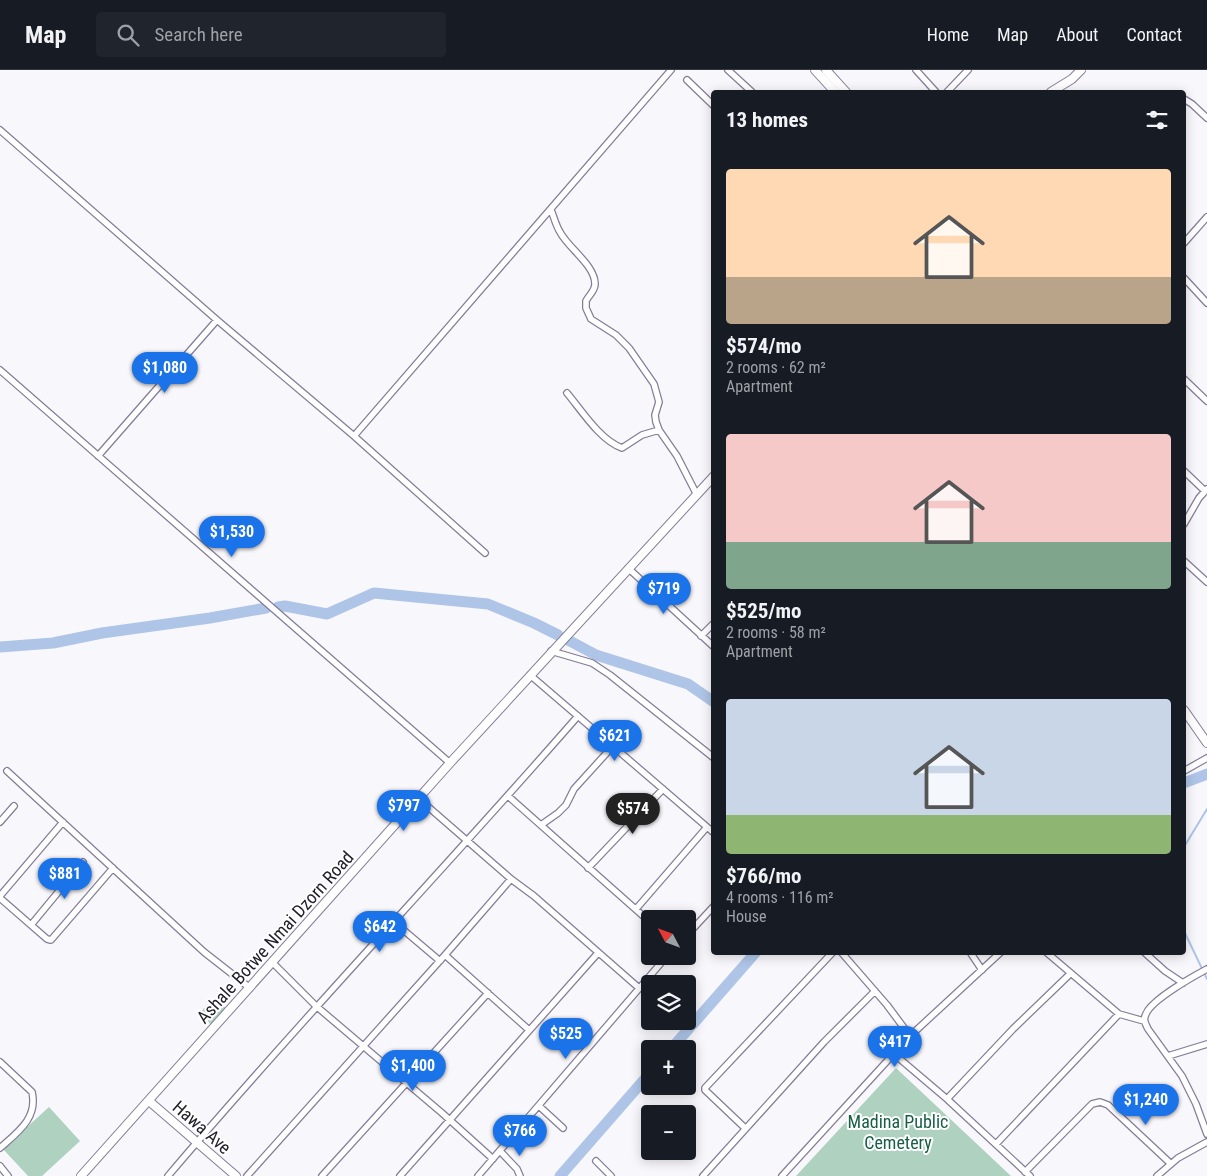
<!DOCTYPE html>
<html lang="en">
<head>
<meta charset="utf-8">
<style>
  :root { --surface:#171b24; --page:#20242c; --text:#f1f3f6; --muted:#9ea1a6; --line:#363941; --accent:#1a73e8 }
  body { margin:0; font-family:"Roboto Condensed",sans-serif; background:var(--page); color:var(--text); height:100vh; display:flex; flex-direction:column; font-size:19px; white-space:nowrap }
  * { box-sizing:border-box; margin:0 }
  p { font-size:16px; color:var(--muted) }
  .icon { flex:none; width:28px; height:28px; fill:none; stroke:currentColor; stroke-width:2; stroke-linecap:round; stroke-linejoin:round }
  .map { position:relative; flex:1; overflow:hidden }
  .panel { position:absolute; left:711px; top:20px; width:475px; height:865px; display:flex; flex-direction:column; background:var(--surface); border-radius:5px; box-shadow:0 2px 12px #0003 }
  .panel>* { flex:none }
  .needle { width:32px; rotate:311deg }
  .tools { position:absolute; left:641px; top:840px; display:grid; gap:10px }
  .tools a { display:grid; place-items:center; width:55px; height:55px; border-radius:5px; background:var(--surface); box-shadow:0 2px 12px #0003; font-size:25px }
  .price { position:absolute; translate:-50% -42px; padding:0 11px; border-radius:18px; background:var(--accent); color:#fff; font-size:16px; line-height:32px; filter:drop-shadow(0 1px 2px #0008) }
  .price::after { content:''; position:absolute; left:50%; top:30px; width:15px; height:11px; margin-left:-8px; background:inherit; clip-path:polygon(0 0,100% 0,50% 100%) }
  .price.current { background:#222; color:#fff }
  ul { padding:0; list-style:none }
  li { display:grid; align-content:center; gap:10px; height:265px; padding:0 15px }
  li span { display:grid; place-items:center; height:155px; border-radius:5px; color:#555 }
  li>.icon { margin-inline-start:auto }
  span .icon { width:90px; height:90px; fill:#fffc; stroke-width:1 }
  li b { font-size:21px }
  h2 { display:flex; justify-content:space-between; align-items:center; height:60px; padding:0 15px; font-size:21px }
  header { display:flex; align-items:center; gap:30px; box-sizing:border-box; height:70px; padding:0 25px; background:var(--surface); border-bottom:1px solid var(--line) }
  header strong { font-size:24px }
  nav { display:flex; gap:28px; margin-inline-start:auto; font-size:18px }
  .search { width:350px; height:45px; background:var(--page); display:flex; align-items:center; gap:12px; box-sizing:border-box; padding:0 18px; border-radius:5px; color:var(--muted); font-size:19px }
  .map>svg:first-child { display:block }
</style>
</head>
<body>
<header>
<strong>Map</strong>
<div class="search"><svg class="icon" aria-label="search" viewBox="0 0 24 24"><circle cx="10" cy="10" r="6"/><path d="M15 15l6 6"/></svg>Search here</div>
<nav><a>Home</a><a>Map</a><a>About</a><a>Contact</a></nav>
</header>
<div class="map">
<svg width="1207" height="1106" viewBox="0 0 1207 1106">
  <rect width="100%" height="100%" fill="#f8f7fc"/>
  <!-- green -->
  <path fill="#aed2bf" d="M 225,937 L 227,939 L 213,954 L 210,954 L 202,941 L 204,938 Z
    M 896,998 L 1011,1106 L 796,1106 Z
    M 49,1037 L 80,1071 L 42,1106 L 28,1106 L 3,1079 Z"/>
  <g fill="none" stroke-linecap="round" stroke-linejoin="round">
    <!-- stream -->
    <path stroke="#aec5e7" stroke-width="2" d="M 1184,777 L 1207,739
      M 1184,861 L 1207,909"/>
    <!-- river -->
    <path stroke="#aec5e7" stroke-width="11" d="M 278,537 L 285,536 L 327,544 L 374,523 L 488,534 L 534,553 L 558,565
      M 568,570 L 596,585 L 688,614 L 714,632
      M 0,577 L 53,573 L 102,563 L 210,548 L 266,538
      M 1184,713 L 1207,704
      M 671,979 L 756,882
      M 560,1106 L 650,1003"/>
    <defs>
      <path id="street" d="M 728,0 L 752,22
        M 916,0 L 936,22
        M 687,10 L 714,36
        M 947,22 L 968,0
        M 1184,29 L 1192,34 L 1207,48
        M 0,60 L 217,250 L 354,366 L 485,483
        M 551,140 C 554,147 556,156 560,162 C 568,178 595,195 595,214 C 595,221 589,225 586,231 L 586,238 L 591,249 L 616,265 L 629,278 L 654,314 L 659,332 L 655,345 L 656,352 L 659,360 L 677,386 L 697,425
        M 1184,173 L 1207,147
        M 1184,208 L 1207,233
        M 0,300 L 450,693
        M 1184,309 L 1207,331
        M 567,323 C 582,341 600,370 622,378 L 642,365 L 659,360
        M 354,366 L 671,0
        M 98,386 L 217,250
        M 1184,401 L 1205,421
        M 1184,454 L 1199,428 L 1207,419
        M 1184,491 L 1207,512
        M 628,498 L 714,577
        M 701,566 L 714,553
        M 551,581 L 592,593 L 610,605 L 714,688
        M 530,605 L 714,763
        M 7,701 L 204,882 L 250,918
        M 1184,701 L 1207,688
        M 508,726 L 650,852
        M 418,728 L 511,809 L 534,826 L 639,918
        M 0,752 L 14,736
        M 541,755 L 558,743 L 566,735 L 574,719 L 613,676
        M 588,798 L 663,719
        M 0,826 L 63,752
        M 0,828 L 47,869 L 51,870 L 113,798
        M 636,839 L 707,757
        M 394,852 L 440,891
        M 31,855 L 83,792
        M 688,864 L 714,836
        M 841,882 L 887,935 L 910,966
        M 970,882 L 982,900
        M 1046,882 L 1119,944 L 1144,951
        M 1144,882 L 1165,901 L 1183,913
        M 445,885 L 529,960
        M 272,892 L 316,936 L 442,1043 L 493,1089
        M 1207,899 C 1194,906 1151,930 1146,944 C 1143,949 1145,953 1148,959 L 1182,1006 L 1196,1034 L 1207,1064
        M 894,984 L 947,1029 L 1030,1106
        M 1168,986 L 1207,974
        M 0,992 L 32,1022 C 38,1048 18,1062 0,1078
        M 947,1029 L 1013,959 L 1070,904
        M 539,1036 L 563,1058
        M 745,1058 L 705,1020 L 705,1018 L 833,882
        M 996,1074 L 1119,944
        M 500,1081 L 517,1099 L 520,1106
        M 596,1091 L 611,1106
        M 0,1096 L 8,1106
        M 1025,1102 L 1092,1034 L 1100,1032 L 1108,1035 L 1170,1093
        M 168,1106 C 301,949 443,801 578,646
        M 247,1106 L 445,885 L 511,809
        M 322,1106 L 488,923
        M 400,1106 L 598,883
        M 478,1106 L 667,886
        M 703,1106 L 824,972 L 875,921
        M 782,1106 L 910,966 L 1001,882
        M 1157,1106 L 1178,1088 L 1207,1072"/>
      <path id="secondary" d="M 815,0 L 835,22
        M 826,0 L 846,22
        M 1051,22 L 1072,9 L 1081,0
        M 1184,640 L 1207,673
        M 149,1031 L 236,1106
        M 81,1106 L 450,693 L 714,406"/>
    </defs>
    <!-- street casing -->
    <use href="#street" stroke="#857d97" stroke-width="8"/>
    <!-- secondary casing -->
    <use href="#secondary" stroke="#857d97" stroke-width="10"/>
    <!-- street -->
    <use href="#street" stroke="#fff" stroke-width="5.5"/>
    <!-- secondary -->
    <use href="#secondary" stroke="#fff" stroke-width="8"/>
  </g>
  <g text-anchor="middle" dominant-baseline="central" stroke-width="4" stroke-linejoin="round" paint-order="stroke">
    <!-- street labels -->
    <g font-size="18" fill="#23202a" stroke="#fff">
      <text transform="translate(275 867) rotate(-48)">Ashale Botwe Nmai Dzorn Road</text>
      <text transform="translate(202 1057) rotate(41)">Hawa Ave</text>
    </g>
    <!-- park labels -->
    <g font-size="18" fill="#165f44" stroke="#fff">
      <text x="898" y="1051">Madina Public<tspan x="898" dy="21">Cemetery</tspan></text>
    </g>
  </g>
</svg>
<div class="tools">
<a><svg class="needle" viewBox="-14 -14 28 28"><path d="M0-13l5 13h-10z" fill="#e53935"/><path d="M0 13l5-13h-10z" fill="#9ea1a6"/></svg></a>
<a><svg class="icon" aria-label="layers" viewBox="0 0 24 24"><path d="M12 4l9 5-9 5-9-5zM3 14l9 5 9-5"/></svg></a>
<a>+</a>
<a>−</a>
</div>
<b class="price" style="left:165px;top:324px">$1,080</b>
<b class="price" style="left:232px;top:488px">$1,530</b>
<b class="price" style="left:664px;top:545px">$719</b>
<b class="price" style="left:615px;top:692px">$621</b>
<b class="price" style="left:404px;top:762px">$797</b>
<b class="price current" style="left:633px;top:765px">$574</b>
<b class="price" style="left:65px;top:830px">$881</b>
<b class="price" style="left:380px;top:883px">$642</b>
<b class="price" style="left:566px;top:990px">$525</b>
<b class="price" style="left:895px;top:998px">$417</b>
<b class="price" style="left:413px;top:1022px">$1,400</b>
<b class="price" style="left:1146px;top:1056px">$1,240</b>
<b class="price" style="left:520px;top:1087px">$766</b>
<section class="panel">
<h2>13 homes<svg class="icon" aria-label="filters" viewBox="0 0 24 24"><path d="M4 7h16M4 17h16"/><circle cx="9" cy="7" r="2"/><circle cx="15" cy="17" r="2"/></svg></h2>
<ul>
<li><span style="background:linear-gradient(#ffd9b3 70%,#b9a48a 0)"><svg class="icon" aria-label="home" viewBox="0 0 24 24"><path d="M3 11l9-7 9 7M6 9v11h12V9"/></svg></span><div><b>$574/mo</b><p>2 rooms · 62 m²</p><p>Apartment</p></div></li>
<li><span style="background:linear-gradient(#f6c9c9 70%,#7fa58c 0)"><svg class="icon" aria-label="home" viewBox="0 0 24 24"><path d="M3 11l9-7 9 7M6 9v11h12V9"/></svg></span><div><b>$525/mo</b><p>2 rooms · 58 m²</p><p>Apartment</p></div></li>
<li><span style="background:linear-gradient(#c9d6e8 75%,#8fb573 0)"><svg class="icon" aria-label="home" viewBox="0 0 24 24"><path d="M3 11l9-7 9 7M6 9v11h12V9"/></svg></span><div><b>$766/mo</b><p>4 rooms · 116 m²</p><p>House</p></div></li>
</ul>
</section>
</div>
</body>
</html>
